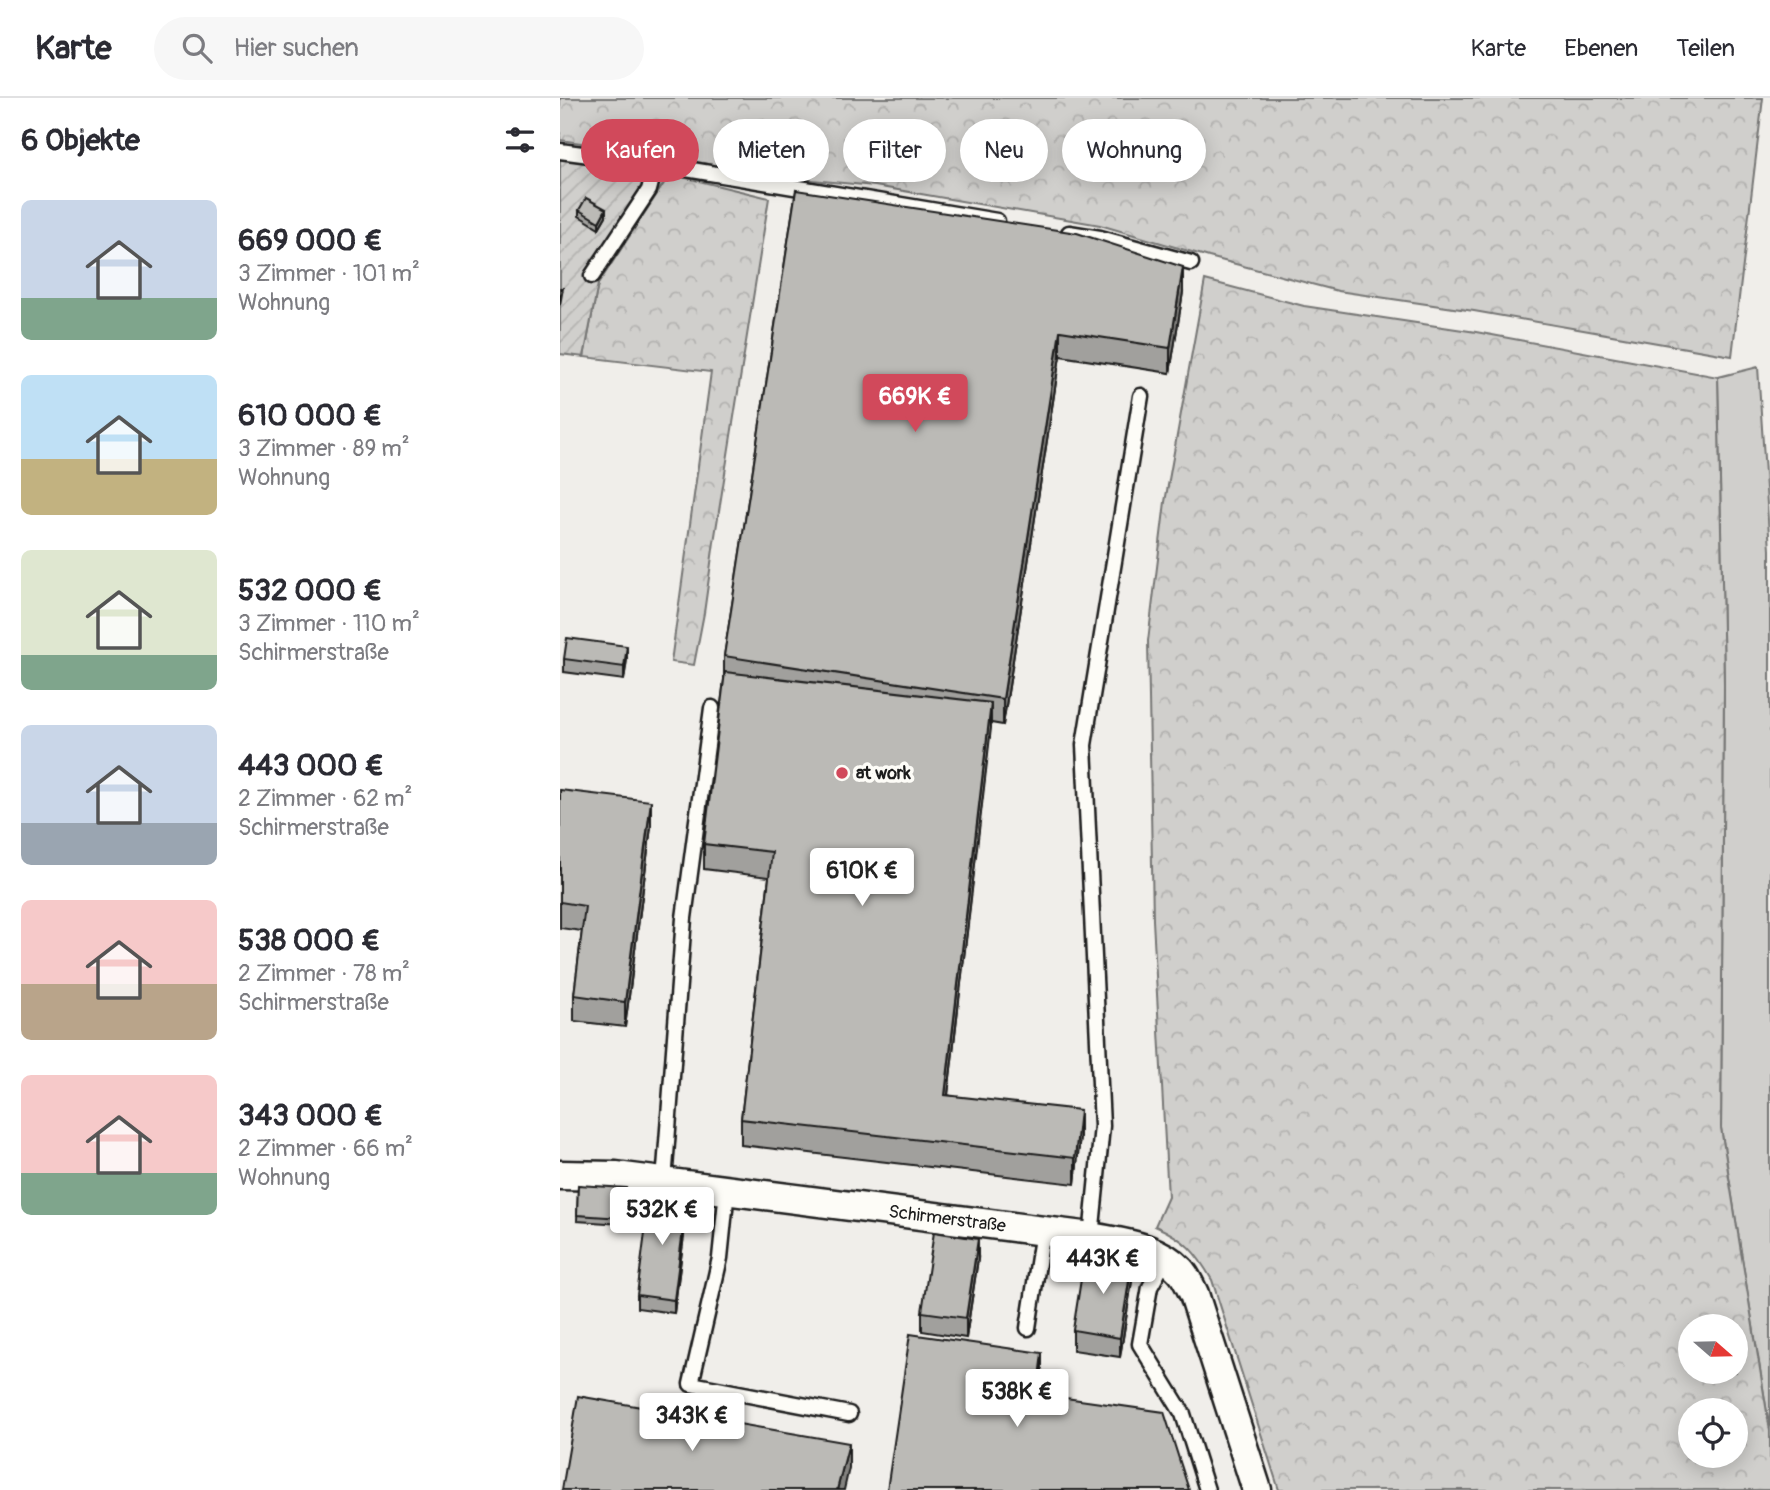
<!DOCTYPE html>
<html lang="de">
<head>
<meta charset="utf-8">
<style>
  :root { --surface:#fff; --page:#f7f7f7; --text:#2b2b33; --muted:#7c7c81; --line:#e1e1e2; --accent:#d1495b }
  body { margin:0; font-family:Pangolin,sans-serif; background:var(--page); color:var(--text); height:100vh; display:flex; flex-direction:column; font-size:26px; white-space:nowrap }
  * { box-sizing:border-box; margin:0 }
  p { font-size:23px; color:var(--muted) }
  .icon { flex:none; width:38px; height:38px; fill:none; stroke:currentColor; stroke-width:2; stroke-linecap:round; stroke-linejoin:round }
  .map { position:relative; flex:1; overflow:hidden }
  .drawer { display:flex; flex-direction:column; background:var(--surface); width:560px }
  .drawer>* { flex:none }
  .top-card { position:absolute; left:21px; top:21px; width:665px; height:63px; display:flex; gap:14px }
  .needle { width:46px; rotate:110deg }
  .controls { position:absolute; left:1118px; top:1216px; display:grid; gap:14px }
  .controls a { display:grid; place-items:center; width:70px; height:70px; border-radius:50%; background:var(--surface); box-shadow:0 4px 18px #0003; font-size:35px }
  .price { position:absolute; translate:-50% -60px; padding:0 16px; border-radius:7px; background:#fff; color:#222; font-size:23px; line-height:46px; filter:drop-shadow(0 2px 4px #0008) }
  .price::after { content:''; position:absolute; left:50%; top:42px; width:21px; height:16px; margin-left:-10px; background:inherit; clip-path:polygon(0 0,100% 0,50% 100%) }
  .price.on { background:var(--accent); color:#fff }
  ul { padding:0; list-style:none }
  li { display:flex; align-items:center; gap:21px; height:175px; padding:0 21px }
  li span { display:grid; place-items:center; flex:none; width:196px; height:140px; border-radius:10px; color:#555 }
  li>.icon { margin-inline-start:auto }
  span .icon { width:84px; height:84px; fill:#fffc; stroke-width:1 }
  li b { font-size:30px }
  h2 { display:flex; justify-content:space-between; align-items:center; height:84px; padding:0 21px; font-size:30px }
  .pill { padding:0 24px; border-radius:32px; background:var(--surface); box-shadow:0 4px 18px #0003; font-size:24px; line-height:63px }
  .pill.on { background:var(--accent); color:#fff }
  header { display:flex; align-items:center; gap:42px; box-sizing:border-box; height:98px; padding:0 35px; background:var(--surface); border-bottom:2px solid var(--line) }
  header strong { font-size:33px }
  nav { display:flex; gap:38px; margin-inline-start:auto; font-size:24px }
  .search { width:490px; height:63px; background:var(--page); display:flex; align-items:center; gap:18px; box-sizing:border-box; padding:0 24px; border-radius:38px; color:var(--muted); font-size:26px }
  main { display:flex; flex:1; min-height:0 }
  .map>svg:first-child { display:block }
</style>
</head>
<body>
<header>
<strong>Karte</strong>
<div class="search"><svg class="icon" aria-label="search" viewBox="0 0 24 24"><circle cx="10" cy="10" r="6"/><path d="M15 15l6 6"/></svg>Hier suchen</div>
<nav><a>Karte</a><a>Ebenen</a><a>Teilen</a></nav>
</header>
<main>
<section class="drawer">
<h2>6 Objekte<svg class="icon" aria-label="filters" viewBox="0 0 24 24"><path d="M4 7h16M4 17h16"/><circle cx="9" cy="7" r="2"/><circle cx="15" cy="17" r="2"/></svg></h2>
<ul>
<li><span style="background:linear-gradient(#c9d6e8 70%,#7fa58c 0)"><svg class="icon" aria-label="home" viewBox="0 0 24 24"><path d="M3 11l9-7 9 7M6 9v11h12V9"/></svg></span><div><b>669 000 €</b><p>3 Zimmer · 101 m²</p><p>Wohnung</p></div></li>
<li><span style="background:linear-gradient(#bfe0f5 60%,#c2b280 0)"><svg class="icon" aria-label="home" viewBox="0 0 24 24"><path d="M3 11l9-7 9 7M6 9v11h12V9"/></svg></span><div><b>610 000 €</b><p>3 Zimmer · 89 m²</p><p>Wohnung</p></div></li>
<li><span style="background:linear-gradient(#dfe7d0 75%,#7fa58c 0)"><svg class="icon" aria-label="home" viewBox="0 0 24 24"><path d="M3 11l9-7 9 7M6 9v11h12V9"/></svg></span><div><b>532 000 €</b><p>3 Zimmer · 110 m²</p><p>Schirmerstraße</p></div></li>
<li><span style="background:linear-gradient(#c9d6e8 70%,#9aa5b1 0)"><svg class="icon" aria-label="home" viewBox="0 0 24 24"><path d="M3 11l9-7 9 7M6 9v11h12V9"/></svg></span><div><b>443 000 €</b><p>2 Zimmer · 62 m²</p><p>Schirmerstraße</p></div></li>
<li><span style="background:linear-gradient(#f6c9c9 60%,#b9a48a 0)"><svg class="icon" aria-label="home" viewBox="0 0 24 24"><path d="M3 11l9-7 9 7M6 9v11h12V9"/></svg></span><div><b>538 000 €</b><p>2 Zimmer · 78 m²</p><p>Schirmerstraße</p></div></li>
<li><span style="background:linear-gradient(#f6c9c9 70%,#7fa58c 0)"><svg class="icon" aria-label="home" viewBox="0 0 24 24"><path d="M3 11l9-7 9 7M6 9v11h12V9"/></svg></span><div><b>343 000 €</b><p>2 Zimmer · 66 m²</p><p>Wohnung</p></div></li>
</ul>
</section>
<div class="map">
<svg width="1210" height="1392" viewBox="0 0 1210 1392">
  <defs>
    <pattern id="forest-crowns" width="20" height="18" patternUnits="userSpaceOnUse" patternTransform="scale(1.75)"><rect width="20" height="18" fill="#d0cfcc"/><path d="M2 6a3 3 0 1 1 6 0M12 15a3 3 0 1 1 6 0" fill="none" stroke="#b2b1af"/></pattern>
    <pattern id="garden-furrows" width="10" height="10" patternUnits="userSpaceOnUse" patternTransform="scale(1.75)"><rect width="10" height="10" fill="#d0cfcc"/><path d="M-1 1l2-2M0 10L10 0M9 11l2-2" fill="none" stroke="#b2b1af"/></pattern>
  </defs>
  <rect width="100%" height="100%" fill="#f0eeea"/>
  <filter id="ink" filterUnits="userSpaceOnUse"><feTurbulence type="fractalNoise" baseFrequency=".0143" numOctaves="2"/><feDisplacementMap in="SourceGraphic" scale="14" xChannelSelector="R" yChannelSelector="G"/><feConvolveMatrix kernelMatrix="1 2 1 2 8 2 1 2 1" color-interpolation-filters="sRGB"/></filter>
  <g filter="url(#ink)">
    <!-- grass -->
    <path fill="#d0cfcc" stroke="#767674" stroke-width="2" d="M 1198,269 L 1210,452 L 1210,1349 L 1210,1333 L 1161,1030 L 1164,586 L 1158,279 Z"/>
    <!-- forest -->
    <path fill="url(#forest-crowns)" stroke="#767674" stroke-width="2" fill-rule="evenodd" d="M 0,0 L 1203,0 L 1172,258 L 914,213 L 778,193 L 649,159 L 540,127 L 315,88 L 209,78 L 97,56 L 0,42 Z
      M 110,76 L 209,100 L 154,444 L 144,515 L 134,567 L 111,564 L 151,274 L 24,259 L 38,186 Z
      M 645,182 L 744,208 L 916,234 L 1158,279 L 1164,586 L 1161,1030 L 1210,1333 L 1210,1392 L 719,1392 L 652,1182 C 636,1154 625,1141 595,1128 L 608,1099 L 593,822 L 588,543 L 605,404 ZM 1176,1228 L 1176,1274 L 1130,1274 L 1130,1228 ZM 1176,1312 L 1176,1358 L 1130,1358 L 1130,1312 Z"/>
    <!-- garden -->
    <path fill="url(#garden-furrows)" stroke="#767674" stroke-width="2" d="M 0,61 L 110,76 L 38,186 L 24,259 L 0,256 Z"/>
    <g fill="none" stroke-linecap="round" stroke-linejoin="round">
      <defs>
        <path id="service" d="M 0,53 L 96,66 L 437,123
          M 509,135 L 540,140 L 631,165
          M 32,178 L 89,92 L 96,66
          M 104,1084 L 124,820 L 152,610
          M 167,1092 L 160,1160 L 131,1286 L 289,1316
          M 531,1139 L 542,1028 L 524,647 L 581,298
          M 606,1160 L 590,1189 L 580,1246 L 623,1316 L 647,1392
          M 468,1230 L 483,1133"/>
        <g id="minor">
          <path id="s1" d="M 0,1077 L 56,1078 L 531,1139 C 560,1145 598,1148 620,1172 C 626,1178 630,1188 634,1196 L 697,1392"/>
        </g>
      </defs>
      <!-- service casing -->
      <use href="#service" stroke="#1c1c1c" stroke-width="19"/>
      <!-- minor casing -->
      <use href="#minor" stroke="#1c1c1c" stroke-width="33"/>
      <!-- service -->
      <use href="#service" stroke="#fdfcf7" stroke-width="14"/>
      <!-- minor -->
      <use href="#minor" stroke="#fdfcf7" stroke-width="28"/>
    </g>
    <!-- wall -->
    <path fill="#a1a09d" stroke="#1c1c1c" stroke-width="2" d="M 236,92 L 623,194 L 610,275 L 500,258 L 443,627 L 431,625 L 388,997 L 520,1038 L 515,1086 L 181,1047 L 181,1021 L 209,779 L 144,771 L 144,746 L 164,581 L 164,558 Z
      M 19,112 L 46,118 L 39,130 L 19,118 Z
      M 4,561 L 67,561 L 64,582 L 4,574 Z
      M 0,692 L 91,729 L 65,929 L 14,923 L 14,897 L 22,833 L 0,830 Z
      M 18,1087 L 66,1096 L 62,1126 L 17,1123 Z
      M 127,1114 L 114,1215 L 77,1210 L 77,1197 Z
      M 418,1161 L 406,1240 L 362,1233 L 362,1214 Z
      M 572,1183 L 560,1259 L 513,1252 L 513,1232 Z"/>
    <!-- shaded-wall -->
    <path fill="#83827f" stroke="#1c1c1c" stroke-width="2" d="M 46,111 L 46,118 L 39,130 L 39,124 Z
      M 623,169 L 623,194 L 610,275 L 610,250 Z
      M 500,233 L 500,258 L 443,627 L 443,601 Z
      M 67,548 L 67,561 L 64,582 L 64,569 Z
      M 431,605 L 431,630 L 385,1022 L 385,997 Z
      M 91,703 L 91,729 L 65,929 L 65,904 Z
      M 520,1012 L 520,1038 L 515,1086 L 515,1060 Z
      M 127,1101 L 127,1114 L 114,1215 L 114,1202 Z
      M 418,1141 L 418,1161 L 406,1240 L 406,1220 Z
      M 572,1164 L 572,1183 L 560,1259 L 560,1240 Z
      M 482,1255 L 482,1281 L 477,1321 L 477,1296 Z
      M 289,1345 L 289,1370 L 284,1392 L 277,1392 Z"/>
    <!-- building -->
    <path fill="#bbbab6" stroke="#1c1c1c" stroke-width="2" d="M 236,92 L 517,135 L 623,169 L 610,250 L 500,233 L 443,601 L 164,558 Z
      M 26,100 L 46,111 L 39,124 L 19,112 Z
      M 0,190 L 3,190 L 0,207 Z
      M 7,540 L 67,548 L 64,569 L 4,561 Z
      M 165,574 L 431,605 L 385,997 L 520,1012 L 515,1060 L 181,1021 L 212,754 L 144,746 Z
      M 0,692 L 91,703 L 65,904 L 14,897 L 25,808 L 0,804 Z
      M 18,1087 L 66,1090 L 62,1120 L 17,1117 Z
      M 90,1096 L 127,1101 L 114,1202 L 77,1197 Z
      M 374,1134 L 418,1141 L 406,1220 L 362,1214 Z
      M 525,1156 L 572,1164 L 560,1240 L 513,1232 Z
      M 350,1236 L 482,1255 L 477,1296 L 604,1314 L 629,1392 L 327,1392 Z
      M 18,1298 L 289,1345 L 277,1392 L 2,1392 Z"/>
  </g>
  <!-- markers -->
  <circle fill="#d1495b" stroke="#fdfcf7" stroke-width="2.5" cx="282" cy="675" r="7"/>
  <g text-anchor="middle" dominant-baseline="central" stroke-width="7" stroke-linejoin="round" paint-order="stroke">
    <!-- poi labels -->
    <g font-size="18" font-weight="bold" fill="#1c1c1c" stroke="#fdfcf7" text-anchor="start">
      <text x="296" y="675">at work</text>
    </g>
    <!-- street labels -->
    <g font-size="18" fill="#1c1c1c" stroke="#fdfcf7">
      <text stroke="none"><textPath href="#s1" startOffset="390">Schirmerstraße</textPath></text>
    </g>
  </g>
</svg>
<div class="controls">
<a><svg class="needle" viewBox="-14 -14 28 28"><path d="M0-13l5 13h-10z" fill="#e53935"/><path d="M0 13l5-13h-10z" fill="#7c7c81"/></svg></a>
<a><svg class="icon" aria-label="locate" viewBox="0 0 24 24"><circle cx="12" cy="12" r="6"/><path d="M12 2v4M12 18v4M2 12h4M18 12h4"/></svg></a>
</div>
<b class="price on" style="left:355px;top:336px">669K €</b>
<b class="price" style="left:302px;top:810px">610K €</b>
<b class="price" style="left:102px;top:1149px">532K €</b>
<b class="price" style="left:543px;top:1198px">443K €</b>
<b class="price" style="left:457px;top:1331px">538K €</b>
<b class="price" style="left:132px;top:1355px">343K €</b>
<div class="top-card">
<a class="pill on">Kaufen</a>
<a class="pill">Mieten</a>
<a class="pill">Filter</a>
<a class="pill">Neu</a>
<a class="pill">Wohnung</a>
</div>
</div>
</main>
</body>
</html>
